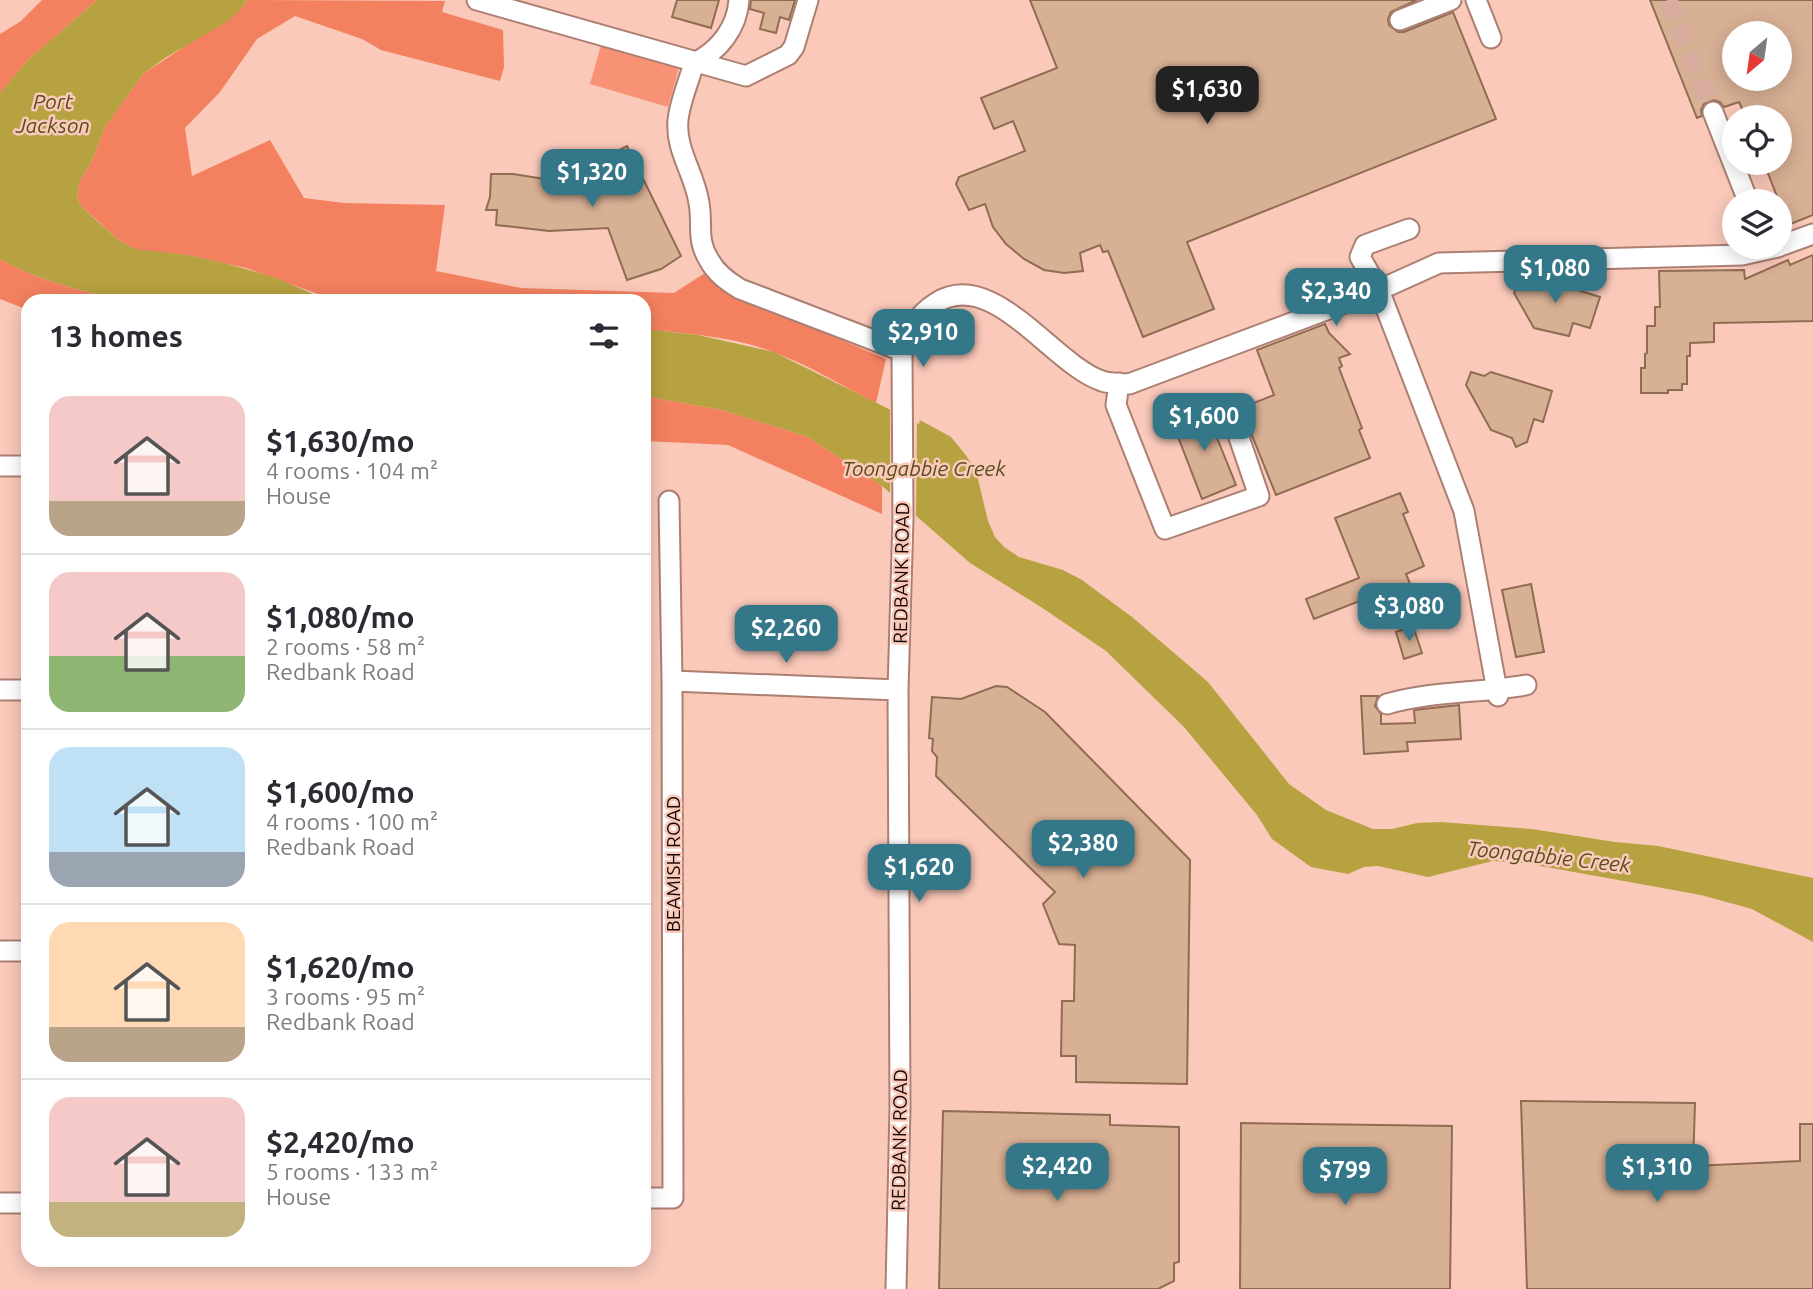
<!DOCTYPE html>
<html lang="en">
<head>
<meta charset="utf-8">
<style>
  :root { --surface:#fff; --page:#f2f2f3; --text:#2b2b33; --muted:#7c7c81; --line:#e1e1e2; --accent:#347788 }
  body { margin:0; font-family:Ubuntu,sans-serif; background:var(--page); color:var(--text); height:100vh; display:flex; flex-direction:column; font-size:26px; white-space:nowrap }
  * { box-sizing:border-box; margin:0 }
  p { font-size:23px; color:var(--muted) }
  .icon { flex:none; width:38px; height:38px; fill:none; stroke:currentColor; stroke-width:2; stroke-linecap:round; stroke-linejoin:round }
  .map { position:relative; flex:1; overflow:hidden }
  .sheet { position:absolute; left:21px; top:294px; width:630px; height:973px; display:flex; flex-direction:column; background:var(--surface); border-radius:21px; box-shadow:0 4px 18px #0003 }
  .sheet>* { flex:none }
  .needle { width:46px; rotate:209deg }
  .tools { position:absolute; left:1722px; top:21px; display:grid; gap:14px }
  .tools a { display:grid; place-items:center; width:70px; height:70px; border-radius:50%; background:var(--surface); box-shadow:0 4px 18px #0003; font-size:35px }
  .price { position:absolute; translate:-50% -60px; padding:0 16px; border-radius:14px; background:var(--accent); color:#fff; font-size:23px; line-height:46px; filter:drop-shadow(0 2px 4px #0008) }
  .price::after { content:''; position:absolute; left:50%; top:42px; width:21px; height:16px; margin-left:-10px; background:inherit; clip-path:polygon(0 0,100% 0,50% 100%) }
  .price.selected { background:#222; color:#fff }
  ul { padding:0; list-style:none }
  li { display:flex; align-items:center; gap:21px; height:175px; padding:0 28px }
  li+li { border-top:2px solid var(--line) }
  li span { display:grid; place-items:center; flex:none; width:196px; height:140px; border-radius:21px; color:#555 }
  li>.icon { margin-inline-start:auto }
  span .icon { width:84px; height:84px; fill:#fffc; stroke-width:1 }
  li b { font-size:30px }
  h2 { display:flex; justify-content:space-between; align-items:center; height:84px; padding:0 28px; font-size:30px }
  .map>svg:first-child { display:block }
</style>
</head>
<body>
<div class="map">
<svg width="1813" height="1289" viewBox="0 0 1813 1289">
  <rect width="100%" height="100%" fill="#fac9ba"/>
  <!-- green -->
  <path fill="#f79274" d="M 601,45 L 679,67 L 668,107 L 590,84 Z"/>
  <!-- forest -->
  <path fill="#f38160" d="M 42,0 L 97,0 L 29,59 L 0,93 L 0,34 L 21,21 Z
    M 247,0 L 445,1 L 442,12 L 503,30 L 504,67 L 500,81 L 381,50 L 362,39 L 295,16 L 257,39 L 220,92 L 185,128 L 192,176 L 270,140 L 304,198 L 344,203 L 445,205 L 436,271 L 521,288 L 674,293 L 705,273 L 726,291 L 886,359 L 876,403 C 842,386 809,365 773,352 C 733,336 686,334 644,329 L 644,301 L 332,299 L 246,268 L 187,255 L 148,252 L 135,249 L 120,241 L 81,206 L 77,198 L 79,182 L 92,161 L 105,127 L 143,74 L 241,9 Z
    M 0,259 C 40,281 86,293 131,301 L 28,301 L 28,310 L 0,299 Z
    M 644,396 L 722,410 L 808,437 L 882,486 L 882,514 L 728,445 L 644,441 Z"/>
  <!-- water -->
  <path fill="#b7a241" d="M 97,0 L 247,0 L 241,9 L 225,23 L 165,58 L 143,74 L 105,127 L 92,161 L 79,182 L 77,198 L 81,206 L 96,220 L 120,241 L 135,249 L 187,255 L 221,262 L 277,278 L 313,294 L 332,299 L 359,301 L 131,301 C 86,293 40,281 0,259 L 0,93 L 29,59 Z
    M 644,329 L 698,335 L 774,352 L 919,424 L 920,420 L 951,437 L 965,454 L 976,471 L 988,521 L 995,537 L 1004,547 L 1019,557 L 1063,570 L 1082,580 L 1132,617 L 1208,682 L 1289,784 L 1326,810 L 1373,829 L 1392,829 L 1417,823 L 1441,822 L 1532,829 L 1615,842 L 1658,846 L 1813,878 L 1813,942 L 1752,909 L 1701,895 L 1524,863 L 1493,861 L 1428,877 L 1378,866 L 1364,867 L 1348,874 L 1311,867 L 1272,839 L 1257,815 L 1184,727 L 1106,651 L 1041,607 L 970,563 L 882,486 L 808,437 L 722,410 L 644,396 Z"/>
  <!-- pier -->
  <path fill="#fac9ba" d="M 890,406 L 917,419 L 916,518 L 890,498 Z"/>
  <!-- building -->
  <path fill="#d8b094" stroke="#906c52" stroke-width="2" fill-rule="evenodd" d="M 677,0 L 719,0 L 711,28 L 672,17 Z
    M 751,0 L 795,0 L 789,20 L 780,17 L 776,33 L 760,29 L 764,13 L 750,9 Z
    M 1030,0 L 1417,0 L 1391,12 L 1388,19 L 1389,25 L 1398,32 L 1404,32 L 1453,12 L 1496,119 L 1187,242 L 1214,309 L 1143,337 L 1108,251 L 1103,252 L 1100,245 L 1080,253 L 1083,271 L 1064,273 L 1044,270 L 1024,259 L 1006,244 L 993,227 L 985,204 L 969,210 L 956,184 L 959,177 L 1025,151 L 1013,121 L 994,129 L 981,98 L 1057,68 Z
    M 1650,0 L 1813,0 L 1813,215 L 1788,225 L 1764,163 L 1780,163 L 1780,117 L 1746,117 L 1739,102 L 1724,107 L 1720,102 L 1714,100 L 1704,104 L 1701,110 L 1702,116 L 1697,118 ZM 1734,33 L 1780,33 L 1780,79 L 1734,79 Z
    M 627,146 L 681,256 L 661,269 L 627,280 L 608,228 L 549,231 L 496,225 L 497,210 L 486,210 L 490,197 L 491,174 L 513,174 L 557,181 Z
    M 1813,255 L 1813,321 L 1714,323 L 1714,342 L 1690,343 L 1690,356 L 1687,356 L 1687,384 L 1682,384 L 1682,390 L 1668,390 L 1668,393 L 1641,393 L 1641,368 L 1645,368 L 1645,354 L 1647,353 L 1647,326 L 1655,326 L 1655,307 L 1660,307 L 1659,271 L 1744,270 L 1745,279 L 1788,260 L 1790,265 Z
    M 1531,276 L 1572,286 L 1574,289 L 1600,297 L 1590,328 L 1573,323 L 1569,336 L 1534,328 L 1514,293 L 1518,283 Z
    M 1325,324 L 1329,333 L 1350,354 L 1339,358 L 1342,366 L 1339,368 L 1362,428 L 1359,430 L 1370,458 L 1276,495 L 1241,408 L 1274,395 L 1257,350 Z
    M 1471,372 L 1484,376 L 1491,372 L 1552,391 L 1543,422 L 1534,419 L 1527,442 L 1516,447 L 1512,438 L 1491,430 L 1466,385 Z
    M 1205,408 L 1236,485 L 1202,499 L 1172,421 Z
    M 1400,493 L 1408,512 L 1403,514 L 1424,566 L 1406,574 L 1411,586 L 1369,603 L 1367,598 L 1314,619 L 1306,599 L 1359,578 L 1335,518 Z
    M 1531,584 L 1544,652 L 1516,657 L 1502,590 Z
    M 1413,626 L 1422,653 L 1404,659 L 1396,632 Z
    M 996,686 L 1007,687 L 1045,712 L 1190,860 L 1187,1084 L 1076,1082 L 1076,1056 L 1061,1056 L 1062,1001 L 1074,1001 L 1075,945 L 1059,944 L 1043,904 L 1055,892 L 936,776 L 937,757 L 932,751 L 933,739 L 929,738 L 932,697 L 961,699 Z
    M 1361,696 L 1378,696 L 1375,706 L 1381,714 L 1381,724 L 1415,723 L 1414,710 L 1459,705 L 1461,739 L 1407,742 L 1408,751 L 1364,754 Z
    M 1521,1101 L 1695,1103 L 1693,1166 L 1800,1161 L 1800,1124 L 1813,1124 L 1813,1289 L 1527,1289 Z
    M 943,1111 L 1110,1115 L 1110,1125 L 1179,1127 L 1179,1262 L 1174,1263 L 1174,1281 L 1158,1289 L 939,1289 Z
    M 1241,1123 L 1452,1126 L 1450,1289 L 1240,1289 Z"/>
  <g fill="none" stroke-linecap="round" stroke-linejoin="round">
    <!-- minor-tunnel -->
    <path stroke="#d8ac9f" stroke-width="19" stroke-dasharray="19 10" stroke-linecap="butt" d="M 1668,0 L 1713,112"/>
    <defs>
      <path id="minor" d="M 477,0 L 746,76 L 788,55 L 794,47 L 808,0
        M 739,0 C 737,28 719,51 694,63 C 689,81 680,101 678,120 C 675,150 695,174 699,203 C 703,225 696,239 709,260 C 716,273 727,281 740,289 L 902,351
        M 1476,0 L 1491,38
        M 1400,20 L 1451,0
        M 1713,112 L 1748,201
        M 1409,229 L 1365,245 L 1360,257 L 1379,290 L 1464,511 L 1498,696
        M 1780,246 L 1813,234
        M 1119,383 L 1116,405 L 1165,529 L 1259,496 L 1232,417
        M 0,466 L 28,466
        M 672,681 L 898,690
        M 0,690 L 28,690
        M 1387,704 C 1432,691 1480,693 1526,685
        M 0,951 L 28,951
        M 644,1198 L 673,1198 L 672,681 L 669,501
        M 0,1203 L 28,1203
        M 896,1289 L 900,1107 L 898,690 L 903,518 L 902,351 C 909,331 917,315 936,303 C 992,266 1053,365 1102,381 C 1110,384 1121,383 1129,384 L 1379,290 L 1439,263 L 1742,255 L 1778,247"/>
    </defs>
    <!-- minor casing -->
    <use href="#minor" stroke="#ac7f72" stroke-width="23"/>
    <!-- minor -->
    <use href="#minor" stroke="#fff" stroke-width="19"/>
  </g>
  <g text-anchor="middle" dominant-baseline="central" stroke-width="5" stroke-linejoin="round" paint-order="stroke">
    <!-- street labels -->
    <g font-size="19" fill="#160704" stroke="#fac9ba">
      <text transform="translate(901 573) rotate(-89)">REDBANK ROAD</text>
      <text transform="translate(673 864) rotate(-90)">BEAMISH ROAD</text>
      <text transform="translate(899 1140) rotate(-89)">REDBANK ROAD</text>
    </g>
    <!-- water labels -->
    <g font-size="21" font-style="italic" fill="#594e1b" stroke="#fac9ba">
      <text x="53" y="101">Port<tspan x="53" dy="24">Jackson</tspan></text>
      <text x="924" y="468">Toongabbie Creek</text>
      <text transform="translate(1549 856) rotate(6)">Toongabbie Creek</text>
    </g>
  </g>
</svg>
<div class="tools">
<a><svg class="needle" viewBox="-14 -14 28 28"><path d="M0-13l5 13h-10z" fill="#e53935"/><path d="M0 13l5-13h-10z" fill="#7c7c81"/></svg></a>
<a><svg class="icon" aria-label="locate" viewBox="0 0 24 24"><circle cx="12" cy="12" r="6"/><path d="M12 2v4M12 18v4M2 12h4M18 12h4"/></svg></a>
<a><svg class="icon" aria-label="layers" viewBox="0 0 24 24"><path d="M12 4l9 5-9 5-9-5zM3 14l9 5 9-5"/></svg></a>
</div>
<b class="price selected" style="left:1207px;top:126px">$1,630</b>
<b class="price" style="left:592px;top:209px">$1,320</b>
<b class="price" style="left:1555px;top:305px">$1,080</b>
<b class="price" style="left:1336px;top:328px">$2,340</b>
<b class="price" style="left:923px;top:369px">$2,910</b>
<b class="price" style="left:1204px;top:453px">$1,600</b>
<b class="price" style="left:1409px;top:643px">$3,080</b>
<b class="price" style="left:786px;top:665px">$2,260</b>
<b class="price" style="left:1083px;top:880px">$2,380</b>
<b class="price" style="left:919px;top:904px">$1,620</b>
<b class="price" style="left:1057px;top:1203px">$2,420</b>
<b class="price" style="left:1657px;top:1204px">$1,310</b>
<b class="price" style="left:1345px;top:1207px">$799</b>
<section class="sheet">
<h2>13 homes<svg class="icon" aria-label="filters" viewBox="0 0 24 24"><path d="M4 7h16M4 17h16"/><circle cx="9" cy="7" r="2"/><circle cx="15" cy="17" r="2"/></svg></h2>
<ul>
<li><span style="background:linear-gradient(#f6c9c9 75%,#b9a48a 0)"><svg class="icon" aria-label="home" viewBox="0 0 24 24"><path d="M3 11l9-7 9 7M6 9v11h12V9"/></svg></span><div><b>$1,630/mo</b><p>4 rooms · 104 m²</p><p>House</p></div></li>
<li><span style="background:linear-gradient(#f6c9c9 60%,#8fb573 0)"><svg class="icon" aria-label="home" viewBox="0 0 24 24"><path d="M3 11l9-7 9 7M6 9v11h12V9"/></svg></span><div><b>$1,080/mo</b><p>2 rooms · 58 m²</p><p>Redbank Road</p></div></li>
<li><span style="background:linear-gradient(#bfe0f5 75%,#9aa5b1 0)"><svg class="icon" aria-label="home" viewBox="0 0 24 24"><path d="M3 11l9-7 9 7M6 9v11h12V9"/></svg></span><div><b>$1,600/mo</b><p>4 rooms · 100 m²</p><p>Redbank Road</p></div></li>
<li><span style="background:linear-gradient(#ffd9b3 75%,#b9a48a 0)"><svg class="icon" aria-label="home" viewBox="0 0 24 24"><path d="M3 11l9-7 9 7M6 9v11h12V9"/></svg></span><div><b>$1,620/mo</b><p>3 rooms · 95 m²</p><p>Redbank Road</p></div></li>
<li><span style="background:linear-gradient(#f6c9c9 75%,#c2b280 0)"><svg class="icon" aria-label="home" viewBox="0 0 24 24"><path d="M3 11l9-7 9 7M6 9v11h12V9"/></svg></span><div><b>$2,420/mo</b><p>5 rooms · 133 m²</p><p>House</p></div></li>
</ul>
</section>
</div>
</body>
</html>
